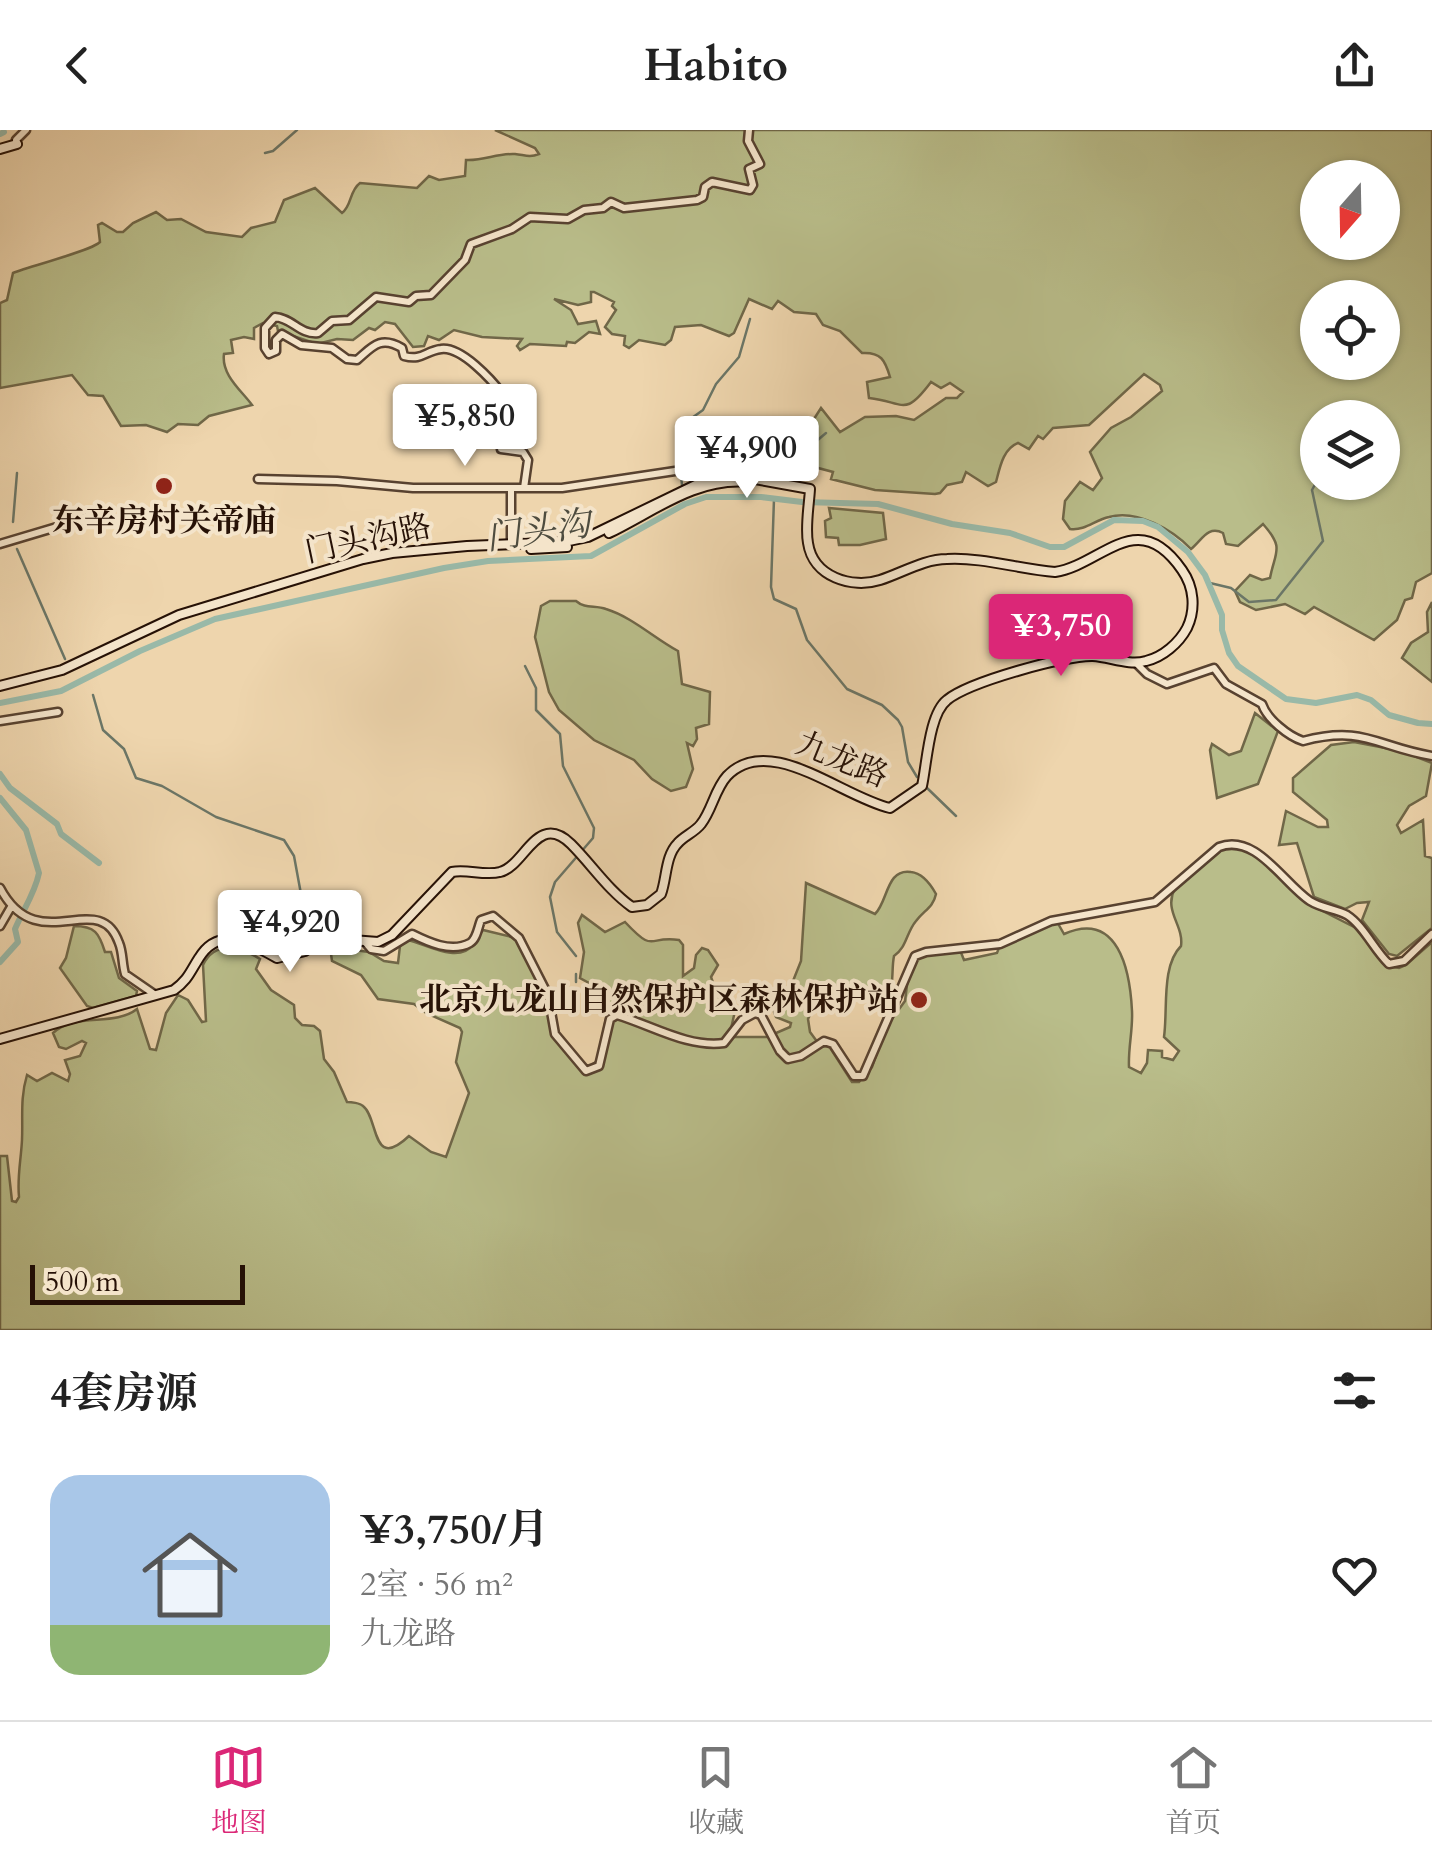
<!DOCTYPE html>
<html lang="zh">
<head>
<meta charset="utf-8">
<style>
  :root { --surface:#fff; --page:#f6f6f6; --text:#222; --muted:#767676; --line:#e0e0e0; --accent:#db2777 }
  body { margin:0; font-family:Cardo,"Noto Serif SC",serif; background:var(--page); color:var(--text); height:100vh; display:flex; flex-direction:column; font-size:38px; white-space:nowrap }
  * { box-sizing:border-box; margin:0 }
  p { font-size:32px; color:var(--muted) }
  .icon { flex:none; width:55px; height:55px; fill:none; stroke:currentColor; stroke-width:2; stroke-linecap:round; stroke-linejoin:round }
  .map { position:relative; height:1200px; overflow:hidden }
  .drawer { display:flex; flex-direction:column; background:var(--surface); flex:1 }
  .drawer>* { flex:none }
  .needle { width:65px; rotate:200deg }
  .controls { position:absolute; left:1300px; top:30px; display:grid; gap:20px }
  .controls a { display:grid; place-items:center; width:100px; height:100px; border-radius:50%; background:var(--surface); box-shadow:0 2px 8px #0004; font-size:50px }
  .scale { position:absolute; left:30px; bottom:25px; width:215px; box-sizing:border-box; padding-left:10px; border:5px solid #261106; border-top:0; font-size:28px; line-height:35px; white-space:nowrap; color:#261106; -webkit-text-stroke:8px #f4e4ca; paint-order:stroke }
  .price { position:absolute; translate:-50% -85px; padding:0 22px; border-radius:10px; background:#fff; color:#222; font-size:32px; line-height:65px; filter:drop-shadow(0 2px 5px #0008) }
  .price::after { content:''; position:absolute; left:50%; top:60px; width:30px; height:22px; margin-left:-15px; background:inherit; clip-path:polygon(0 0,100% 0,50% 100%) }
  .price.selected { background:var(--accent); color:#fff }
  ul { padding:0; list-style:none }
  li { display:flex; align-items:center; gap:30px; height:250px; padding:0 50px }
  li span { display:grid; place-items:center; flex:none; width:280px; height:200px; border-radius:30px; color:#555 }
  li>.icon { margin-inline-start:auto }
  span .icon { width:120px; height:120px; fill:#fffc; stroke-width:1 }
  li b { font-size:42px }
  h2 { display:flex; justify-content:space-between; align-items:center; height:120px; padding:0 50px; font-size:42px }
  header { display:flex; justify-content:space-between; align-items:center; height:130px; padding:0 50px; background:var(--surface); font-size:45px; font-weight:800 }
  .dock { display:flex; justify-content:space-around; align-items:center; height:140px; border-top:2px solid var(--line); background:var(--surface); font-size:28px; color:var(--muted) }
  .dock a { display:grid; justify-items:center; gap:5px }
  .dock .selected { color:var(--accent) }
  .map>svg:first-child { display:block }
</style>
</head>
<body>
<header><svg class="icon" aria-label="back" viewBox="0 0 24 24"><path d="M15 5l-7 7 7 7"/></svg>Habito<svg class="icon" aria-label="share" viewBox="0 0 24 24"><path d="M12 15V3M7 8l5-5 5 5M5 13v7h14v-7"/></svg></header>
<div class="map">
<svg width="1432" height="1200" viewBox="0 0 1432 1200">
  <rect width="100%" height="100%" fill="#eed5ad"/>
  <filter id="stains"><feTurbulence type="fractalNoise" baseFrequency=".002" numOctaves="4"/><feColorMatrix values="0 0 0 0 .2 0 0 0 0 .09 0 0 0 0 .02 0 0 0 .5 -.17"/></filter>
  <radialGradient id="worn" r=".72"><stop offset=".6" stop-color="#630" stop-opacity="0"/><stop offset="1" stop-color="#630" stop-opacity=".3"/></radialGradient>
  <!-- green -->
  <path fill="#b9bd8a" stroke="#706748" stroke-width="2.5" fill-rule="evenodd" d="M 495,0 L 1432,0 L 1432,443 L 1416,452 L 1412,468 L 1405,470 L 1397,490 L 1374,510 L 1314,477 L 1305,484 L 1285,474 L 1256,480 L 1240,472 L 1235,461 L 1250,445 L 1262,450 L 1270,448 C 1275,421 1285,419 1263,394 L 1238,416 L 1226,414 L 1223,403 C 1208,395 1202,410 1191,419 C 1173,400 1137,379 1109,387 C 1095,390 1085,401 1070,399 L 1063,389 L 1065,371 L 1080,352 L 1093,360 L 1102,348 L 1090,322 L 1111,298 L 1131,287 L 1162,261 L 1160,255 L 1144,244 L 1089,295 L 1053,298 L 1043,309 L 1038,306 L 1029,319 L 1018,313 C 1003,319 1000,337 996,352 L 988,356 L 966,342 L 962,352 L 947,355 L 940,363 L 935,364 L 875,360 L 831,349 L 833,342 L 807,335 L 808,331 L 815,330 L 816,326 L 812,317 L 800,313 L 798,295 L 814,289 L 821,278 L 840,302 L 865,287 L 896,286 L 914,290 L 946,268 L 957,268 L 963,262 L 950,253 L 941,258 L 931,252 C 904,288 905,272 869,268 L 867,252 L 890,247 C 885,230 881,222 862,223 L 840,201 L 823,195 L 816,184 L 794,182 L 778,171 L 772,179 L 749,169 L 734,203 L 729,206 L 701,195 L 675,197 L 671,210 L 665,215 L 639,210 L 629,218 L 624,215 L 625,206 L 612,204 L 605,197 L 616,180 L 612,176 L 614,172 L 594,162 L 591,162 L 591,172 L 578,175 L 554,169 L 571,180 L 578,194 L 596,191 L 600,204 L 589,202 L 575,213 L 567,212 L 566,216 L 530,214 L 520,220 L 517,216 L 522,209 L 482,207 L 454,200 L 439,210 L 428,206 L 424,216 L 413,217 L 395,194 L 385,192 L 375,200 L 369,198 L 353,210 L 337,209 L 317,214 L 278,201 L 277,196 L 263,193 L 254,198 L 254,209 L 244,207 L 231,210 L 233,223 L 224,224 C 221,245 242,261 252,275 L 209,286 L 198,295 L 178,294 L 167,302 L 146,295 L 121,296 L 103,266 L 88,265 L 72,245 L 0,258 L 0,173 L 7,170 L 13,143 C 30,136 91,121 100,112 L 98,95 L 102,93 L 117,102 L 123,102 L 133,93 L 156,82 L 167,90 L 181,89 L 206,102 L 242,107 L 251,98 L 275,92 L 284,70 L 315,58 L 342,83 C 352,76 349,61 360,53 L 417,58 L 429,46 L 439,50 L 465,46 L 466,30 C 484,31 497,23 515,24 C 525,25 529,28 539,24 L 535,18 ZM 1318,48 L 1382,48 L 1382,112 L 1318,112 ZM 1318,168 L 1382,168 L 1382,232 L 1318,232 ZM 1318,288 L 1382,288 L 1382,352 L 1318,352 Z
    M 829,378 L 883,383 L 886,409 L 860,415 L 839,415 L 838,408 L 826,407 L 825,391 L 831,388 Z
    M 550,471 L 576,471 C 585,479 595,475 606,479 C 632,487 654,508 678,521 L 682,554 L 710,562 L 709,594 L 696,598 L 697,609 L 693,616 L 687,613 L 693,639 L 686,657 L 671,661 L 652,649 L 634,630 L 594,610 L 559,580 L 549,562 L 535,507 L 541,476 Z
    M 1432,472 L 1432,552 L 1402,528 L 1411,513 L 1428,502 L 1427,482 Z
    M 1255,583 L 1278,601 L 1258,654 L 1217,668 L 1210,620 L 1212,614 L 1229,625 L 1241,621 Z
    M 1354,612 L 1401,621 L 1432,633 L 1426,666 L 1409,676 L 1397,695 L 1401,703 L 1423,690 L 1425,726 L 1432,728 L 1432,798 L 1397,826 L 1389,824 L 1362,790 L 1369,772 L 1357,773 L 1345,779 L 1314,767 L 1297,713 L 1279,715 L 1286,681 L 1318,697 L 1328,697 L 1327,690 L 1293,662 L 1293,648 L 1331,615 Z
    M 1226,713 L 1254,722 L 1307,773 L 1356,798 L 1389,836 L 1399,838 L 1406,835 L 1432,812 L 1432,1200 L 0,1200 L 0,1026 L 7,1026 L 12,1071 L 16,1072 L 19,1067 C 17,1047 21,1030 22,1010 C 23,988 20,968 27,945 L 37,951 L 52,943 L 68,951 L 70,944 L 65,930 L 80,926 L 86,913 L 82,911 L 66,919 L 59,917 L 53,903 C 75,882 114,897 137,879 L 150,919 L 156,920 L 166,883 L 178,865 L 188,870 L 202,892 L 206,891 L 203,835 C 215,810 241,817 260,829 L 256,839 L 271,860 L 294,875 L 295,888 L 302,895 L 314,896 L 320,901 L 324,929 L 334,942 L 347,972 C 351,972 360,973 363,976 C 379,988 371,1042 409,1006 L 431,1022 L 446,1027 L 469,963 L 456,932 L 462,902 L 460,898 L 426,883 L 414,874 L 378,869 L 361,845 L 332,831 L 331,824 L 339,818 L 369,822 L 384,831 L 398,833 L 400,816 L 408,810 C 426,814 458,834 473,815 C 477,810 479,805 483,800 L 524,810 L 551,866 L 555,900 L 586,939 L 597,931 L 607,884 L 600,859 L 580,848 L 584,822 L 578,793 L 582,785 L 605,802 L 625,792 C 656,825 647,805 679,810 L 683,815 L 683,846 L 694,838 L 696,825 L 702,818 L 708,820 L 718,835 L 711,847 L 717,864 L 735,881 L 730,903 L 734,907 L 767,907 L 790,897 L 791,893 L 776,887 L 774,882 L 791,856 L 801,831 L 806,753 L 875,784 C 888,772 886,738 911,742 C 922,743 931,755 936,764 C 933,778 924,780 916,791 C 906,803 907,817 894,826 C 890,846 898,866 875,877 L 864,857 L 844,856 L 834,871 L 815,875 L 808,889 L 810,902 L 821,917 L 829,916 L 852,952 L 859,952 L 872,937 L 886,897 L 905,871 L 908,847 L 919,823 L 960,820 L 964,830 L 997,823 L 1000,815 L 1056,790 L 1064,804 C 1118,780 1130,840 1132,881 C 1133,900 1128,918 1129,937 L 1141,943 L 1147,933 L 1148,920 L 1162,921 L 1162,927 L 1173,930 L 1179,921 L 1164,907 C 1168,879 1161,836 1181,816 C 1184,795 1163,781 1175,758 Z
    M 74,796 C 95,796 99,803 105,822 L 111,822 L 119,848 L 137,861 L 136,866 L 93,878 L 87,876 L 60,838 L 66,828 Z"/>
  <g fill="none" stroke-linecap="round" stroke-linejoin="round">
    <!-- stream -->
    <path stroke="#6b7667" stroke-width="2.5" d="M 265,23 L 273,21 L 297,0
      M 796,349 L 806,320 L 826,303
      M 682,355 L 677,305 L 682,295 L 703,280 L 716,254 L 739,227 L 750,189
      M 774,369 L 771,457 L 774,469 L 796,479 L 807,510 L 847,559 L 882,575 L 898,590 L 902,597 L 908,632 L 917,647
      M 13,392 L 17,343
      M 17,419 L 65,529
      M 1210,453 L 1231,458 L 1249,472 L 1276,470 L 1323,411 L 1312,360 L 1318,349
      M 525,536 L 536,558 L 536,580 L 560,604 L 563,636 L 594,698 L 593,708 L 555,752 L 550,767 L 557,802 L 576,826
      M 93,565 L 103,600 L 124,619 L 136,648 L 162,656 L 216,687 L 284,710 L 294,726 L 310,813
      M 926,657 L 956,686
      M 576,844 L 576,852"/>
    <!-- river -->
    <path stroke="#99b9a8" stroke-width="6" d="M 0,4 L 4,2
      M 0,573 L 61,561 L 140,521 L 215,489 L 444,438 L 488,431 L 591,426 L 685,374 L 706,367 L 761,367 L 802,372 L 878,374 L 952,394 L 1010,403 L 1050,417 L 1064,417 L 1114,390 L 1143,391 L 1158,397 L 1188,422 L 1205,445 L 1222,485 L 1222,500 L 1229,523 L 1238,536 L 1286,569 L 1316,573 L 1357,565 L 1371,570 L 1389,585 L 1418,593 L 1432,594
      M 0,644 L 10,658 L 57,694 L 61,704 L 99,733
      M 0,668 L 26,700 L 39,743 C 35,763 23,780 15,799 L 18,812 L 0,832"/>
    <defs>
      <path id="tertiary" d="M 17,14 L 16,10 L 26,0
        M 258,349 L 337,351 L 413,358 L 562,358 L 675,341
        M 524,358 L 528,330 L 523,322 L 501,319 L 503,265 C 492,250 461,216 441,219 C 425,221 422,231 404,226 L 402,218 C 380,205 372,217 357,230 L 347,229 L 332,218 L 301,215 L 282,204 L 276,210 L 276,221 L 269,224 L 265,218 L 265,198 L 275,187 C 292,188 300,205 318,203 L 332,191 L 349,190 L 376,167 L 409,172 L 416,166 L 431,165 L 465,130 L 471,114 L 512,99 L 530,87 L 568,89 L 584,80 L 603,78 L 611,72 L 624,78 L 697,70 L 703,67 L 705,57 L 712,52 L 750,60 L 753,55 L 749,39 L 760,34 L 748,11 L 749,0
        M 0,414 L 97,385
        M 511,414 L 511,358
        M 1136,533 L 1147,544 L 1167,554 L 1214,538 L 1226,554 L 1262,574 C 1267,589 1288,606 1303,611 C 1364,595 1377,617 1432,626
        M 0,591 L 58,582
        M 0,758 C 38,830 99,756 119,813 C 123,822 122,834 125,844 L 154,864
        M 0,796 L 11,777
        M 365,812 L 371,819 L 384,821 L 412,804 C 428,812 451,823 470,813 C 477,809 478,797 481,790 L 493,786 L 519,808 L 548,865 L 555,904 L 586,941 L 599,936 L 610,889 L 617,885 C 651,895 688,918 724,913 L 742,890 L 755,883 L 761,885 L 780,921 L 788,929 L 801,926 L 824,911 L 833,914 L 854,946 L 863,946 L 915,826 L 926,822 L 1000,814 L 1051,791 L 1155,772 L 1219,717 C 1256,703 1283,753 1310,771 C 1321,778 1335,779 1347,785 C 1364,796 1374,820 1389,834 L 1404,831 L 1432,804"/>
      <path id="secondary" d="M 0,19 L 17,14
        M 609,403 C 653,382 696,347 748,352
        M 531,419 L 567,417
        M 0,556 L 62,540 L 179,485 L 363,429 L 392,423 L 467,416 L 564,412 L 588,407 L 712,347 L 738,346 L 810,359 C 809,376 805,397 808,413 C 813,447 852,459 880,450 C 902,443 924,429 947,429 C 982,427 1019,439 1055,442 C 1102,435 1137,375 1182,440 C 1194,457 1196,479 1187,498 C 1179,513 1163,527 1146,531 C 1129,536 1110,527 1093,526 C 1065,525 969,552 947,570 C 929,584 927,633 922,656 L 890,678 C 842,667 769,602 727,646 C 715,659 712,680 701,694 C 695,702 684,706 678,713 C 665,726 667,748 661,764 L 647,775 L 632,777 C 608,760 592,735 571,714 C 537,681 525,736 500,742 C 485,746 467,739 452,742 L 392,805 L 378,812 L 326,808 L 305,821 L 277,828 C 250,813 219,795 199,828 C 190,842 188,850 174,860 L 0,909"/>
    </defs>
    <!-- tertiary casing -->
    <use href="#tertiary" stroke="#584230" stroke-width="11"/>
    <!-- secondary casing -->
    <use href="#secondary" stroke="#261106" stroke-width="12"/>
    <!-- tertiary -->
    <use href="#tertiary" stroke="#f4e4ca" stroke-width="6"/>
    <!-- secondary -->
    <use href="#secondary" stroke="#f4e4ca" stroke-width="8"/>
  </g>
  <!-- markers -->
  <g fill="#8f2418" stroke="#f4e4ca" stroke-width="4">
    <circle cx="164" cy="356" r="10"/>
    <circle cx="919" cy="870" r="10"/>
  </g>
  <g text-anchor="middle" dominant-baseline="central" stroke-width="8" stroke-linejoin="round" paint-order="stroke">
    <!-- poi labels -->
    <g font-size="32" font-weight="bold" fill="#261106" stroke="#f4e4ca">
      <text x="164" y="391">东辛房村关帝庙</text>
      <text x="899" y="870" text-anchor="end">北京九龙山自然保护区森林保护站</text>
    </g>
    <!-- street labels -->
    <g font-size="32" fill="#261106" stroke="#f4e4ca">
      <text transform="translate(368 409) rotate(-12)">门头沟路</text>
      <text transform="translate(842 630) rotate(22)">九龙路</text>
    </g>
    <!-- water labels -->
    <g font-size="35" font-style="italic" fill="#4e4c3f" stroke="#f4e4ca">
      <text transform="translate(538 401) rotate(-8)">门头沟</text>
    </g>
  </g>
  <rect width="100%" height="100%" filter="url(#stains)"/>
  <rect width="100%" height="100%" fill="url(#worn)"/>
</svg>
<div class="controls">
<a><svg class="needle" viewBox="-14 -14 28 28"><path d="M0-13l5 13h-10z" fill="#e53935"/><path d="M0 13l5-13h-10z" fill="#767676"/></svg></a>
<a><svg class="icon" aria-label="locate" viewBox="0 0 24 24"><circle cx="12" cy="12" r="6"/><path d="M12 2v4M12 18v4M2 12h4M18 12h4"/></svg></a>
<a><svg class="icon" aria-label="layers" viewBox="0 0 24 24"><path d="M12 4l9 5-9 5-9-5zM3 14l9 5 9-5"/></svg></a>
</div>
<div class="scale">500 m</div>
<b class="price" style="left:465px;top:339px">¥5,850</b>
<b class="price" style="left:747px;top:371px">¥4,900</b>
<b class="price selected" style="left:1061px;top:549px">¥3,750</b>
<b class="price" style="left:290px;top:845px">¥4,920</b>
</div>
<section class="drawer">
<h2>4套房源<svg class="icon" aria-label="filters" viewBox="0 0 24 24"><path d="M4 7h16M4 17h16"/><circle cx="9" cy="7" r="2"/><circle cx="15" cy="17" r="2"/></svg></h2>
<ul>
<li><span style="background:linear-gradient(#a9c7e8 75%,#8fb573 0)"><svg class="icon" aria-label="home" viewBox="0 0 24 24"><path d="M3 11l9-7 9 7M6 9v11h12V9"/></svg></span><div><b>¥3,750/月</b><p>2室 · 56 m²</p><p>九龙路</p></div><svg class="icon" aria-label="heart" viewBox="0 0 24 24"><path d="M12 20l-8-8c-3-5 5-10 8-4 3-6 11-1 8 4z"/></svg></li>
</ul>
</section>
<nav class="dock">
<a class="selected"><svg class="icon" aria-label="map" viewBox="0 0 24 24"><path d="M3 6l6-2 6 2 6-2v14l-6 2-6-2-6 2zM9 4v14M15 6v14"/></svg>地图</a>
<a><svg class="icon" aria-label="saved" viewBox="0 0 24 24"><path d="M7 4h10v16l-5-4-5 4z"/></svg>收藏</a>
<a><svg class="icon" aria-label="home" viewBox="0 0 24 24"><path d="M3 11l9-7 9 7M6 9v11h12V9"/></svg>首页</a>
</nav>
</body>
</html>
